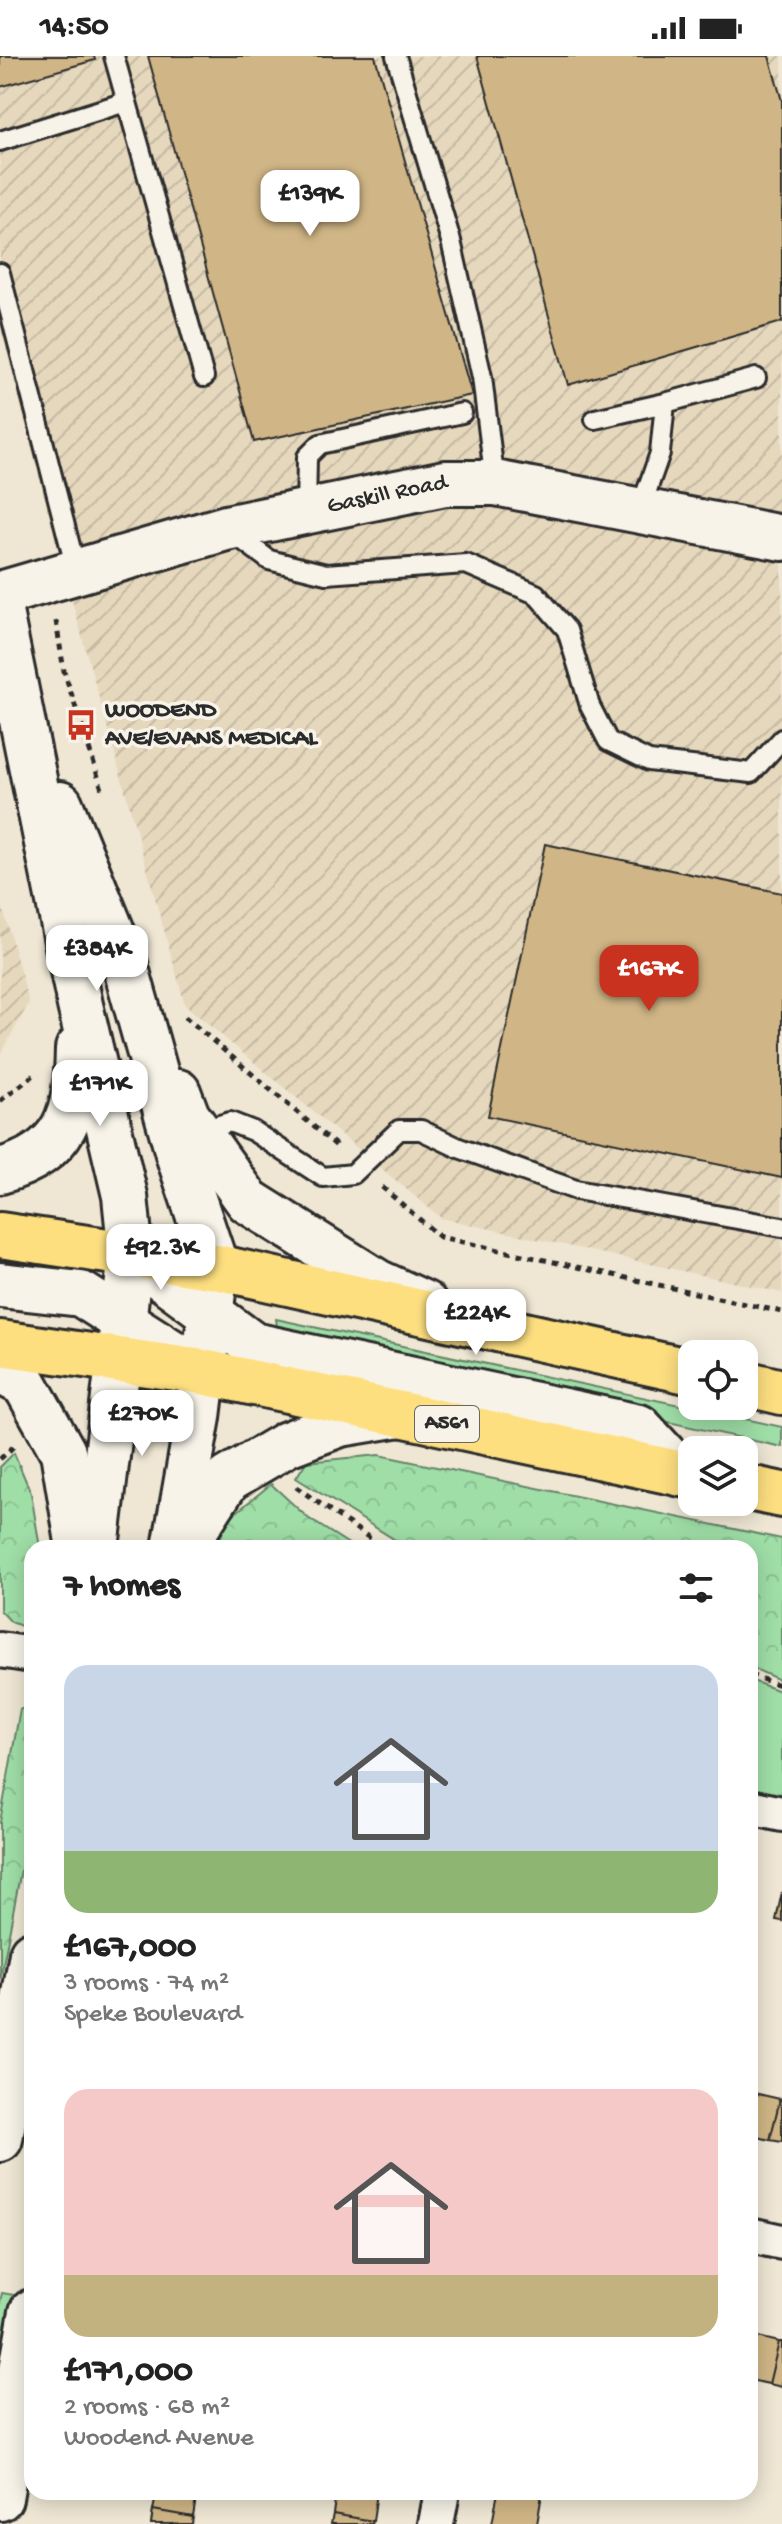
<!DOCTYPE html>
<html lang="en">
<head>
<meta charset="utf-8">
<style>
  :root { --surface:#fff; --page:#f6f6f6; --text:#222; --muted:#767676; --accent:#c8321e }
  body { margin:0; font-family:"Gochi Hand",sans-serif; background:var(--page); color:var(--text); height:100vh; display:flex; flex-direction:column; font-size:30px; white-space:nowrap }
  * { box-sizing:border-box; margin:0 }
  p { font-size:26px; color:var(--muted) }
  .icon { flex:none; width:44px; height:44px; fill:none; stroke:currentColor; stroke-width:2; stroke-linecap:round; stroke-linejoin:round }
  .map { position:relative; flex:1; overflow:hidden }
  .side { position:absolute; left:24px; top:1484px; width:734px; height:960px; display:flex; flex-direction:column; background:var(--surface); border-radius:24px; box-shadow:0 4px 20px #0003 }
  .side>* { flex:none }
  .buttons { position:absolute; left:678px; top:1284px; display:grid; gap:16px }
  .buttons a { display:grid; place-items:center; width:80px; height:80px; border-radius:16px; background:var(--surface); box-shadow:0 4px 20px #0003; font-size:40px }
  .price { position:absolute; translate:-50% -68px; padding:0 18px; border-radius:16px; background:#fff; color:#222; font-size:26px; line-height:52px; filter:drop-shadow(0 2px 4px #0008) }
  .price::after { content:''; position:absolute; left:50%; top:48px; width:24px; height:18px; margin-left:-12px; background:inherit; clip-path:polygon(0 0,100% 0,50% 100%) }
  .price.on { background:var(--accent); color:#fff }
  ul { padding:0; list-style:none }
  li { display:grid; align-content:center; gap:16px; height:424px; padding:0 40px }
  li span { display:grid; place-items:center; height:248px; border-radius:24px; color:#555 }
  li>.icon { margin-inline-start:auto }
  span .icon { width:144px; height:144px; fill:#fffc; stroke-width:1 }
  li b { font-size:34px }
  h2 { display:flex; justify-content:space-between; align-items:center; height:96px; padding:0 40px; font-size:34px }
  .status { display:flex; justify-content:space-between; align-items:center; height:56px; padding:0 40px; background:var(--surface); direction:ltr }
  .status svg { height:22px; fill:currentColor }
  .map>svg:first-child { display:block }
</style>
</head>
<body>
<div class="status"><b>14:50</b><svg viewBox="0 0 49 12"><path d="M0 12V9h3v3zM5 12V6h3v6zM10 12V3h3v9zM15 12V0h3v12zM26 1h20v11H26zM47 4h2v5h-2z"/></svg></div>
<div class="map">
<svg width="782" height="2468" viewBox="0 0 782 2468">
  <defs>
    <pattern id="industrial-furrows" width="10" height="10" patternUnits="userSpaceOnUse" patternTransform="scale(2)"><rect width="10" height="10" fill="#e6d8bd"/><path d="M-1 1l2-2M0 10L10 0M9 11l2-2" fill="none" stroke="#c5baa3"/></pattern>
    <pattern id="forest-crowns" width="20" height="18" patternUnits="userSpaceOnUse" patternTransform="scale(2)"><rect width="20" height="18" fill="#9fdea7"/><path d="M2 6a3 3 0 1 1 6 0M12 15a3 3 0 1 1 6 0" fill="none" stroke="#89bf90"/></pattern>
  </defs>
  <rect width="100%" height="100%" fill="#efe7d4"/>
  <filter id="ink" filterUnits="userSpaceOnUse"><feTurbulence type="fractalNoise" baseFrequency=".0125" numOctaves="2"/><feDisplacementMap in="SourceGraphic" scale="16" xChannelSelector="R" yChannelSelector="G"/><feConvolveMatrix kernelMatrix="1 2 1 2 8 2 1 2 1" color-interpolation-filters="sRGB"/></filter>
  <g filter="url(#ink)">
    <!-- industrial -->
    <path fill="url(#industrial-furrows)" d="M 0,0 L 782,0 L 782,1237 L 441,1162 L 185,949 L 61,506 L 0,269 Z
      M 0,842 L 29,947 L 0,999 Z"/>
    <!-- green -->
    <path fill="#9fdea7" stroke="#658469" stroke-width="2" d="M 276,1263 L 782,1371 L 782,1391 L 278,1280 Z
      M 750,1624 L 782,1636 L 782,1747 L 750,1740 Z
      M 2,2237 L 20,2240 L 0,2352 L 0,2246 Z"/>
    <!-- forest -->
    <path fill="url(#forest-crowns)" stroke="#658469" stroke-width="2" d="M 14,1397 L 31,1437 L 40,1492 L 32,1492 L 31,1574 L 11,1566 L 0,1554 L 0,1411 Z
      M 379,1399 L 782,1483 L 782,1625 L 750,1611 L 750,1492 L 418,1492 L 397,1485 L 296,1422 L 306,1406 Z
      M 271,1428 L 308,1462 L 355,1492 L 216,1492 L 228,1463 Z
      M 20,1653 L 32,1653 L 32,1756 L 0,1925 L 0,1766 Z"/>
    <!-- building -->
    <path fill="#d0b686" stroke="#2b2b2b" stroke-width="2" d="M 0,0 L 94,0 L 95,4 L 0,31 Z
      M 148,0 L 375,0 L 472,339 L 254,386 Z
      M 477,0 L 769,0 L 782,45 L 782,266 L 568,329 Z
      M 545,788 L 782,837 L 782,1122 L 488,1060 Z
      M 782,1836 L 782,1865 L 776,1864 Z
      M 750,2036 L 780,2043 L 770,2084 L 750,2079 Z
      M 780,2043 L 782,2044 L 782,2086 L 770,2084 Z
      M 750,2279 L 779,2286 L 769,2328 L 750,2324 Z
      M 779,2286 L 782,2286 L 782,2331 L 769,2328 Z
      M 157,2436 L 197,2436 L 193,2461 L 153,2454 Z
      M 336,2436 L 377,2436 L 373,2465 L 333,2458 Z
      M 498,2436 L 542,2438 L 537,2468 L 492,2468 Z
      M 153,2454 L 193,2461 L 192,2468 L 151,2468 Z
      M 333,2458 L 373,2465 L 372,2468 L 331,2468 Z"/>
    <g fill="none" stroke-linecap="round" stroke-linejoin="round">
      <defs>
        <path id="lane" d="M 114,0 L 204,321
          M 396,0 L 451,185 L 482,321 L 495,427
          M 0,85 L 126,46
          M 0,217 L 77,517
          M 595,363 L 665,347
          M 640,454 L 660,397 L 665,347 L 756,322
          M 306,456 L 307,401 L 320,388 L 462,357
          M 232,476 L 269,504 L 326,518 L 466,508 L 536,538 L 567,574 L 590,650 L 608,685 L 649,705 L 751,717 L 782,683
          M 199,1075 L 230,1066 L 253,1075 L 323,1121 L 353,1118 L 399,1074 L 421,1074 L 459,1092 L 576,1134 L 782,1171"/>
        <path id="street" d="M 0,1594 L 32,1599
          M 750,1751 L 782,1758
          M 750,2179 L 782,2186
          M 436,2468 L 442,2436"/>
        <g id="secondary">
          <path id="s1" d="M 0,538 L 226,472 L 445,427 L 495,427 L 782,482"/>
          <path d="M 0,556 L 80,949 L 125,1140 L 131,1199 L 96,1492"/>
          <path d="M 60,748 L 124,905 L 179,1101 L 216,1211 L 198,1361 L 175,1492"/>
          <path d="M 178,1036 L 187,1060 L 248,1145 L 377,1226 L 425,1248"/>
          <path d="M 0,1115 C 67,1097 77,1056 78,993"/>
          <path d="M 131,1199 L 253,1289 L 639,1371 L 682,1418"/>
          <path d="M 0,1229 L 81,1238 L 203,1316"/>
          <path d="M 0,1315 L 25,1328 L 63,1396 L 79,1492"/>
          <path d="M 184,1491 L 228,1423 L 287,1388 L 340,1368 L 400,1358"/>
          <path d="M 0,2083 L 32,1898"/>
          <path d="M 0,2442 L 32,2256"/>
        </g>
        <path id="highway" d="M 0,1179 L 216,1211 L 692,1316
          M 0,1287 L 203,1316 L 692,1420
          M 744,1327 L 782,1336
          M 744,1431 L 782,1439"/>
      </defs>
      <!-- lane casing -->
      <use href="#lane" stroke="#2b2b2b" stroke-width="24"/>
      <!-- street casing -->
      <use href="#street" stroke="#2b2b2b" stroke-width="40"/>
      <!-- secondary casing -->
      <use href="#secondary" stroke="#2b2b2b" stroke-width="50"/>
      <!-- highway casing -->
      <use href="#highway" stroke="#2b2b2b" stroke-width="50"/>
      <!-- path -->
      <path stroke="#2b2b2b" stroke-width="5" stroke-dasharray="6 6" stroke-linecap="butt" d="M 56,565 L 64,615 L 102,733
        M 185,961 L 339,1092
        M 0,1045 L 34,1019
        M 382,1131 L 440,1181 L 782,1256
        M 0,1403 L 14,1390
        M 296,1431 L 384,1492
        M 750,1619 L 782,1630"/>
      <!-- lane -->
      <use href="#lane" stroke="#f7f3e8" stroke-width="18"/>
      <!-- street -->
      <use href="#street" stroke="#f7f3e8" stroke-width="34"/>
      <!-- secondary -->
      <use href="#secondary" stroke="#f7f3e8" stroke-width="44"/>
      <!-- highway -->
      <use href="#highway" stroke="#fddf80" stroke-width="44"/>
    </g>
  </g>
  <!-- icons -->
  <defs>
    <symbol id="bus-bare" viewBox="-9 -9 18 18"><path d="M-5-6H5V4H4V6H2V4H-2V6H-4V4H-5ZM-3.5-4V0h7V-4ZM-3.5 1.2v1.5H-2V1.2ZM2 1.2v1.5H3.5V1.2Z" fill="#c8321e" stroke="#f7f3e8" stroke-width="2.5" paint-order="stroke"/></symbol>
  </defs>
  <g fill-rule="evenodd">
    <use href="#bus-bare" x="59" y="647" width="44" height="44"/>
  </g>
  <g text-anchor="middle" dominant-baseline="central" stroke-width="7" stroke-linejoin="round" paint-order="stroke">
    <!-- shield labels -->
    <rect fill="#f7f3e8" stroke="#686764" stroke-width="2" x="415" y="1350" width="64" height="36" rx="6"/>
    <g font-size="22" font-weight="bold" fill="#2b2b2b">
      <text x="447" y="1368">A561</text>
    </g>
    <!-- street labels -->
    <g font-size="24" fill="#2b2b2b" stroke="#f7f3e8">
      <text stroke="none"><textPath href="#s1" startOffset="400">Gaskill Road</textPath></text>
    </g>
    <!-- poi labels -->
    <g font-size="24" font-weight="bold" fill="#2b2b2b" stroke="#f7f3e8" text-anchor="start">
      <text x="105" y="655">WOODEND<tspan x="105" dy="28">AVE/EVANS MEDICAL</tspan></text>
    </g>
  </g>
</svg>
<div class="buttons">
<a><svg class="icon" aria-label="locate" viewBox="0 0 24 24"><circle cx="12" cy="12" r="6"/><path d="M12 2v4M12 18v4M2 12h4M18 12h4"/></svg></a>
<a><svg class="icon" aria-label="layers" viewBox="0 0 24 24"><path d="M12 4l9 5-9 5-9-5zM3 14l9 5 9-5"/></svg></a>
</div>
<b class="price" style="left:310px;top:182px">£139K</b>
<b class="price" style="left:97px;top:937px">£384K</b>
<b class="price on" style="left:649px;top:957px">£167K</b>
<b class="price" style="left:100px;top:1072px">£171K</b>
<b class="price" style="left:161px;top:1236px">£92.3K</b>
<b class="price" style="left:476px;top:1301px">£224K</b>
<b class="price" style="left:142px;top:1402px">£270K</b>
<section class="side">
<h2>7 homes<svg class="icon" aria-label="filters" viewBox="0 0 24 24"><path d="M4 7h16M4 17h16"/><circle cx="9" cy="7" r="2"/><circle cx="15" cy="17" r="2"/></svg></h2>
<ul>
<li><span style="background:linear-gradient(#c9d6e8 75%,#8fb573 0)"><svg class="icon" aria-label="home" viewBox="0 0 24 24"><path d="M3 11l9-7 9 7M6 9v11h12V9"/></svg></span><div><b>£167,000</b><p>3 rooms · 74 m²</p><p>Speke Boulevard</p></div></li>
<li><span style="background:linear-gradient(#f6c9c9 75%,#c2b280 0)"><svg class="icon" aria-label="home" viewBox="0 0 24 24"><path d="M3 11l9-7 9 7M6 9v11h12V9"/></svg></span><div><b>£171,000</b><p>2 rooms · 68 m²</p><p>Woodend Avenue</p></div></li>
</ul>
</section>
</div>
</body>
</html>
